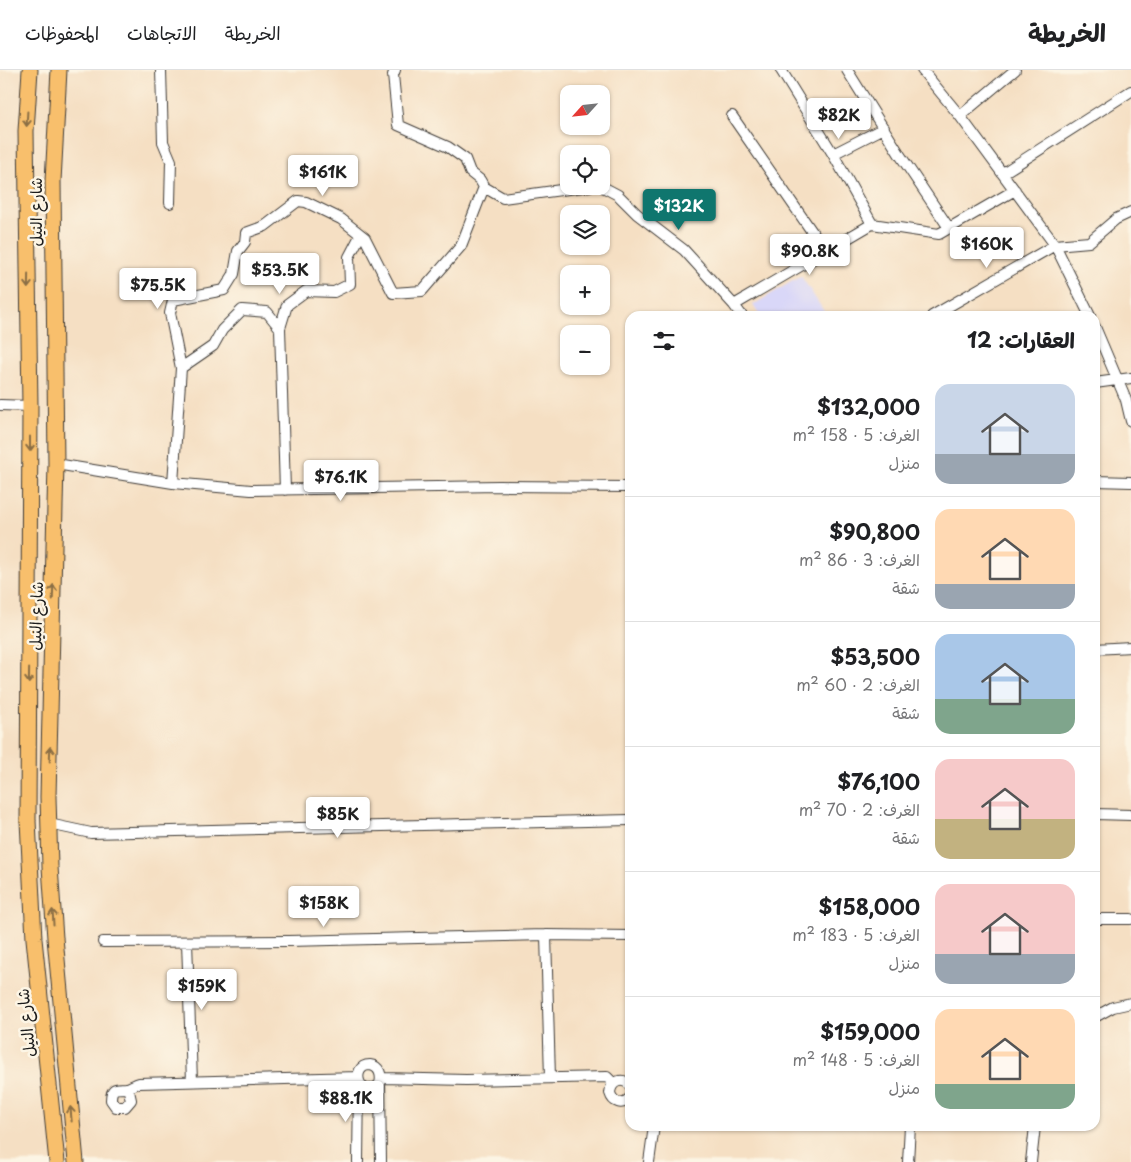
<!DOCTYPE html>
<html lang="ar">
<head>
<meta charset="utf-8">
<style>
  :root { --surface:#fff; --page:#f2f2f2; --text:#202124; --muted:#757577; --line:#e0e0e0; --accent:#0f766e }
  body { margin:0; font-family:"Playpen Sans","Playpen Sans Arabic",sans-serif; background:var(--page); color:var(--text); direction:rtl; height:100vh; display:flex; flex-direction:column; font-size:19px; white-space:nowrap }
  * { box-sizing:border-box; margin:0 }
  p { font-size:16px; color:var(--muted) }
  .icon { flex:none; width:28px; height:28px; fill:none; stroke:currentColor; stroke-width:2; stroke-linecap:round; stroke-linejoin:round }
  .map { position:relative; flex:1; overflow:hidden; direction:ltr }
  .details { position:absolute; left:625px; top:241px; width:475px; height:820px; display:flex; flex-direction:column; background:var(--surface); border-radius:15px; box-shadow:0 1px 4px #0004; direction:rtl }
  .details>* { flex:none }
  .needle { width:32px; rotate:243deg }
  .tools { position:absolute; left:560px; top:15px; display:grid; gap:10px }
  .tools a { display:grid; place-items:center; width:50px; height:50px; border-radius:10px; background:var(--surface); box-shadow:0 1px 4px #0004; font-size:25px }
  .price { position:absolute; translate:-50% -42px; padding:0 11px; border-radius:5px; background:#fff; color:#222; font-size:16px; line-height:32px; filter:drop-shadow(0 1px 2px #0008) }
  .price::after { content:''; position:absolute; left:50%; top:30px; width:15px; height:11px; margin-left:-8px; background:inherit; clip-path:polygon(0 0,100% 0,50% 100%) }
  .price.active { background:var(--accent); color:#fff }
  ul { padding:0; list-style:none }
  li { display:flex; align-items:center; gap:15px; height:125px; padding:0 25px }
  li+li { border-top:1px solid var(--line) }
  li span { display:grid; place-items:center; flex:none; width:140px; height:100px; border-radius:15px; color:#555 }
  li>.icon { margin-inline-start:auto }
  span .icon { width:60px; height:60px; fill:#fffc; stroke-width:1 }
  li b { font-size:21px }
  h2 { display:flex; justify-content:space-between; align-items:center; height:60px; padding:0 25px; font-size:21px }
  header { display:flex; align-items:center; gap:30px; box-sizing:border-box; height:70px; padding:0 25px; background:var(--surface); border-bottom:1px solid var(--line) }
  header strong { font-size:24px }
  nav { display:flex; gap:28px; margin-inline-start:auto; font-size:18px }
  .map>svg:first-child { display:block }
</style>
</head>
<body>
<header>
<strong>الخريطة</strong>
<nav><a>الخريطة</a><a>الاتجاهات</a><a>المحفوظات</a></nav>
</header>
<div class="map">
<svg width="1131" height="1092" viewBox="0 0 1131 1092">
  <rect width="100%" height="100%" fill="#fcf5e5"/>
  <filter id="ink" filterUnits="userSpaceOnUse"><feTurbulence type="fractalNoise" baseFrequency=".02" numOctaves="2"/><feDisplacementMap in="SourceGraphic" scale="10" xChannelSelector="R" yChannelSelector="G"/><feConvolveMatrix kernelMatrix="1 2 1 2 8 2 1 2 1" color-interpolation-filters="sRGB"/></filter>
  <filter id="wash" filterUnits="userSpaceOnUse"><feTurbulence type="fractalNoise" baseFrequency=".0096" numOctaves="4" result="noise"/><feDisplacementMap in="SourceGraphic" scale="20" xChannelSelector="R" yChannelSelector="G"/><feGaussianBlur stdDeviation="1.12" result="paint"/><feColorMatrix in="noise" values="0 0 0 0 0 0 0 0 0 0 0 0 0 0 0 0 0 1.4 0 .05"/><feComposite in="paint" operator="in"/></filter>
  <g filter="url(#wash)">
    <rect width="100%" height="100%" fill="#f5dfc3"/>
    <!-- built -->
    <path fill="#d9d7f8" d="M 801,206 L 827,246 L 761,246 L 753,235 Z"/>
  </g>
  <g filter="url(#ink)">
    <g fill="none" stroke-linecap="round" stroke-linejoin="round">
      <defs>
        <path id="street" d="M 161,0 L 163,72 L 171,91 L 170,133
          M 395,0 L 393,5 L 398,55 L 448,77 L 465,89 L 470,102 L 480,110 L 484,117
          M 781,0 L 833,84 L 872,154
          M 847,0 L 900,85 L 949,158
          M 922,0 L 960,46 L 1055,175 L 1090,246
          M 732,46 L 826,182
          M 960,46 L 1015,0
          M 833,84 L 884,58
          M 1003,103 L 1131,21
          M 601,116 L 618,125 L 637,144 L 684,180 L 734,235 L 742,246
          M 734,235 L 872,154 L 939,164 L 1015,120
          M 932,246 L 1055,175 L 1089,172 L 1116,149 L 1131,142
          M 1095,257 L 1126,330 L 1131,351
          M 280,258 L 285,420
          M 181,298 L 213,276 L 222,260 L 242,240 L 267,242 L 280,258 L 287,235 L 306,221 L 334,222 L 350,214 L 349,187 L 360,166 L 365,168
          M 1095,313 L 1131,308
          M 0,335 L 30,336
          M 56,394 L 173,413 L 251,420 L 499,416 L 630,417
          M 1095,411 L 1131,412
          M 173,413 L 181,298 L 170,243 L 173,230 L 224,220 L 234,204 L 238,181 L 245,172 L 246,163 L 265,156 L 298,131 L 306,132 L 341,149 L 365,168 L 393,223 L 422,221 L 461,176 L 484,117 L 503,128 L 590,116
          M 1095,579 L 1131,577
          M 1095,744 L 1131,745
          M 49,754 L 91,763 L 630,750
          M 1095,849 L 1131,849
          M 546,865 L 550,1008
          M 103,872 L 288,871 L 546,865 L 630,866
          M 187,872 L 192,1011
          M 1095,947 L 1113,937 L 1131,933
          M 382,1008 L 466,1010 L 607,1007 L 613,1013
          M 380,1014 C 359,1033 349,995 370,995 C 380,996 382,1006 380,1014 L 381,1092
          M 630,1015 C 622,1007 611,1011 610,1023 C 613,1033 622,1036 630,1028
          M 126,1018 L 129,1021 L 131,1030 L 125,1037 L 116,1037 L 111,1030 C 111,1015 118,1019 127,1018 C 131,1017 135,1014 139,1013 L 358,1007
          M 358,1092 L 359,1013
          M 649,1092 L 654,1056
          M 908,1092 L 910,1056
          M 1031,1092 L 1035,1056"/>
        <path id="primary" d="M 30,0 L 26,61 L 30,336 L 28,751 L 34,869 L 57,1092
          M 59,0 L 53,111 L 56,394 L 48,727 L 50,797 L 55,868 L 76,1092"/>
      </defs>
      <!-- street casing -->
      <use href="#street" stroke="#3d3935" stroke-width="12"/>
      <!-- primary casing -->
      <use href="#primary" stroke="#3d3935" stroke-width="17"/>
      <!-- street -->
      <use href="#street" stroke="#fff" stroke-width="10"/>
      <!-- primary -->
      <use href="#primary" stroke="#f8bf6c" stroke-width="15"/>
    </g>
    <!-- one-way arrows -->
    <defs><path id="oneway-shaft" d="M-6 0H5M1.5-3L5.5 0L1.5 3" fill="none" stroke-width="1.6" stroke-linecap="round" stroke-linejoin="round" transform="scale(1.25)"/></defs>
    <g stroke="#8a6e44">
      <use href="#oneway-shaft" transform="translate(27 49) rotate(93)"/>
      <use href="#oneway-shaft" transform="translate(28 211) rotate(91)"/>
      <use href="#oneway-shaft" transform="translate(30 374) rotate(90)"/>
      <use href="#oneway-shaft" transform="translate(53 522) rotate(-88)"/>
      <use href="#oneway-shaft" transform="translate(29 606) rotate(91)"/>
      <use href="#oneway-shaft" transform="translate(50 684) rotate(-88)"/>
      <use href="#oneway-shaft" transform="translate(53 847) rotate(-94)"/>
      <use href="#oneway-shaft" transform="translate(71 1044) rotate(-95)"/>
    </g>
  </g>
  <g text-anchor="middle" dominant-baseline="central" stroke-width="5" stroke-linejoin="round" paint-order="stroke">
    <!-- street labels -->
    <g font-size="16" fill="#1c1c1c" stroke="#fcf5e5">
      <text transform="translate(35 142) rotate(-90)">شارع النيل</text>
      <text transform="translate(35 546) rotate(-88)">شارع النيل</text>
      <text transform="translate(25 953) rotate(-96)">شارع النيل</text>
    </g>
  </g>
</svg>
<div class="tools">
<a><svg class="needle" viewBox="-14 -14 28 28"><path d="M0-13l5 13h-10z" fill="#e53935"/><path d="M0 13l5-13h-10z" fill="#757577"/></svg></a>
<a><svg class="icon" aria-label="locate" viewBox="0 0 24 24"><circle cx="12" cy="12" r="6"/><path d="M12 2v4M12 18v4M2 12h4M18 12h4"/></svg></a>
<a><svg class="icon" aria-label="layers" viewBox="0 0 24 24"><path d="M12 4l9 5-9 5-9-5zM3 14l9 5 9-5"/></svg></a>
<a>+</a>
<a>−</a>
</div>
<b class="price" style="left:839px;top:70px">$82K</b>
<b class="price" style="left:323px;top:127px">$161K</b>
<b class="price active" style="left:679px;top:161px">$132K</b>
<b class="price" style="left:987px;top:199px">$160K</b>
<b class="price" style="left:810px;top:206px">$90.8K</b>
<b class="price" style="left:280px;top:225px">$53.5K</b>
<b class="price" style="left:158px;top:240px">$75.5K</b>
<b class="price" style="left:341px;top:432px">$76.1K</b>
<b class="price" style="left:338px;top:769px">$85K</b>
<b class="price" style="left:324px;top:858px">$158K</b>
<b class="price" style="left:202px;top:941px">$159K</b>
<b class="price" style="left:346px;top:1053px">$88.1K</b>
<section class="details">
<h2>العقارات: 12<svg class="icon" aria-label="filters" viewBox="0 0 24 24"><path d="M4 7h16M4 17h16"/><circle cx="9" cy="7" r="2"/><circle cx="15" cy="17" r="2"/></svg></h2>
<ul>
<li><span style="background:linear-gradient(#c9d6e8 70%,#9aa5b1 0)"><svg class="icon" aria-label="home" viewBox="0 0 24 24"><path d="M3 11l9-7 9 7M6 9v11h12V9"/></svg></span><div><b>$132,000</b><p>الغرف: 5 · 158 m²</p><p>منزل</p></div></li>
<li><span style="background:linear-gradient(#ffd9b3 75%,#9aa5b1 0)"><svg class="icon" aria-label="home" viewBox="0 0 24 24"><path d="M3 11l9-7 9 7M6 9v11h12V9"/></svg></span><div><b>$90,800</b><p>الغرف: 3 · 86 m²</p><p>شقة</p></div></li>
<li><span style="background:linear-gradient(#a9c7e8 65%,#7fa58c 0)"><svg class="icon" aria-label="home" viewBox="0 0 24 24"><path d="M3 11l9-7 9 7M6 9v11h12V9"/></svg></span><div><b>$53,500</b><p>الغرف: 2 · 60 m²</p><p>شقة</p></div></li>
<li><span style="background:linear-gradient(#f6c9c9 60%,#c2b280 0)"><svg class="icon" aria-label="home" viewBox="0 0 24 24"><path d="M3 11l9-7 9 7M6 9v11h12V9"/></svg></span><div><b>$76,100</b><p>الغرف: 2 · 70 m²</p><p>شقة</p></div></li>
<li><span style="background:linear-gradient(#f6c9c9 70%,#9aa5b1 0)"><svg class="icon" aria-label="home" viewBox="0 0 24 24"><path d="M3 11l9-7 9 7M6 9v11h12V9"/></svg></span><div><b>$158,000</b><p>الغرف: 5 · 183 m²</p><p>منزل</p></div></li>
<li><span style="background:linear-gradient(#ffd9b3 75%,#7fa58c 0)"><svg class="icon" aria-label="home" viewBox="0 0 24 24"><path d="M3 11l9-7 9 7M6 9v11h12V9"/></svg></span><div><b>$159,000</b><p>الغرف: 5 · 148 m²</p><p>منزل</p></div></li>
</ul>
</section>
</div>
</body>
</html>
